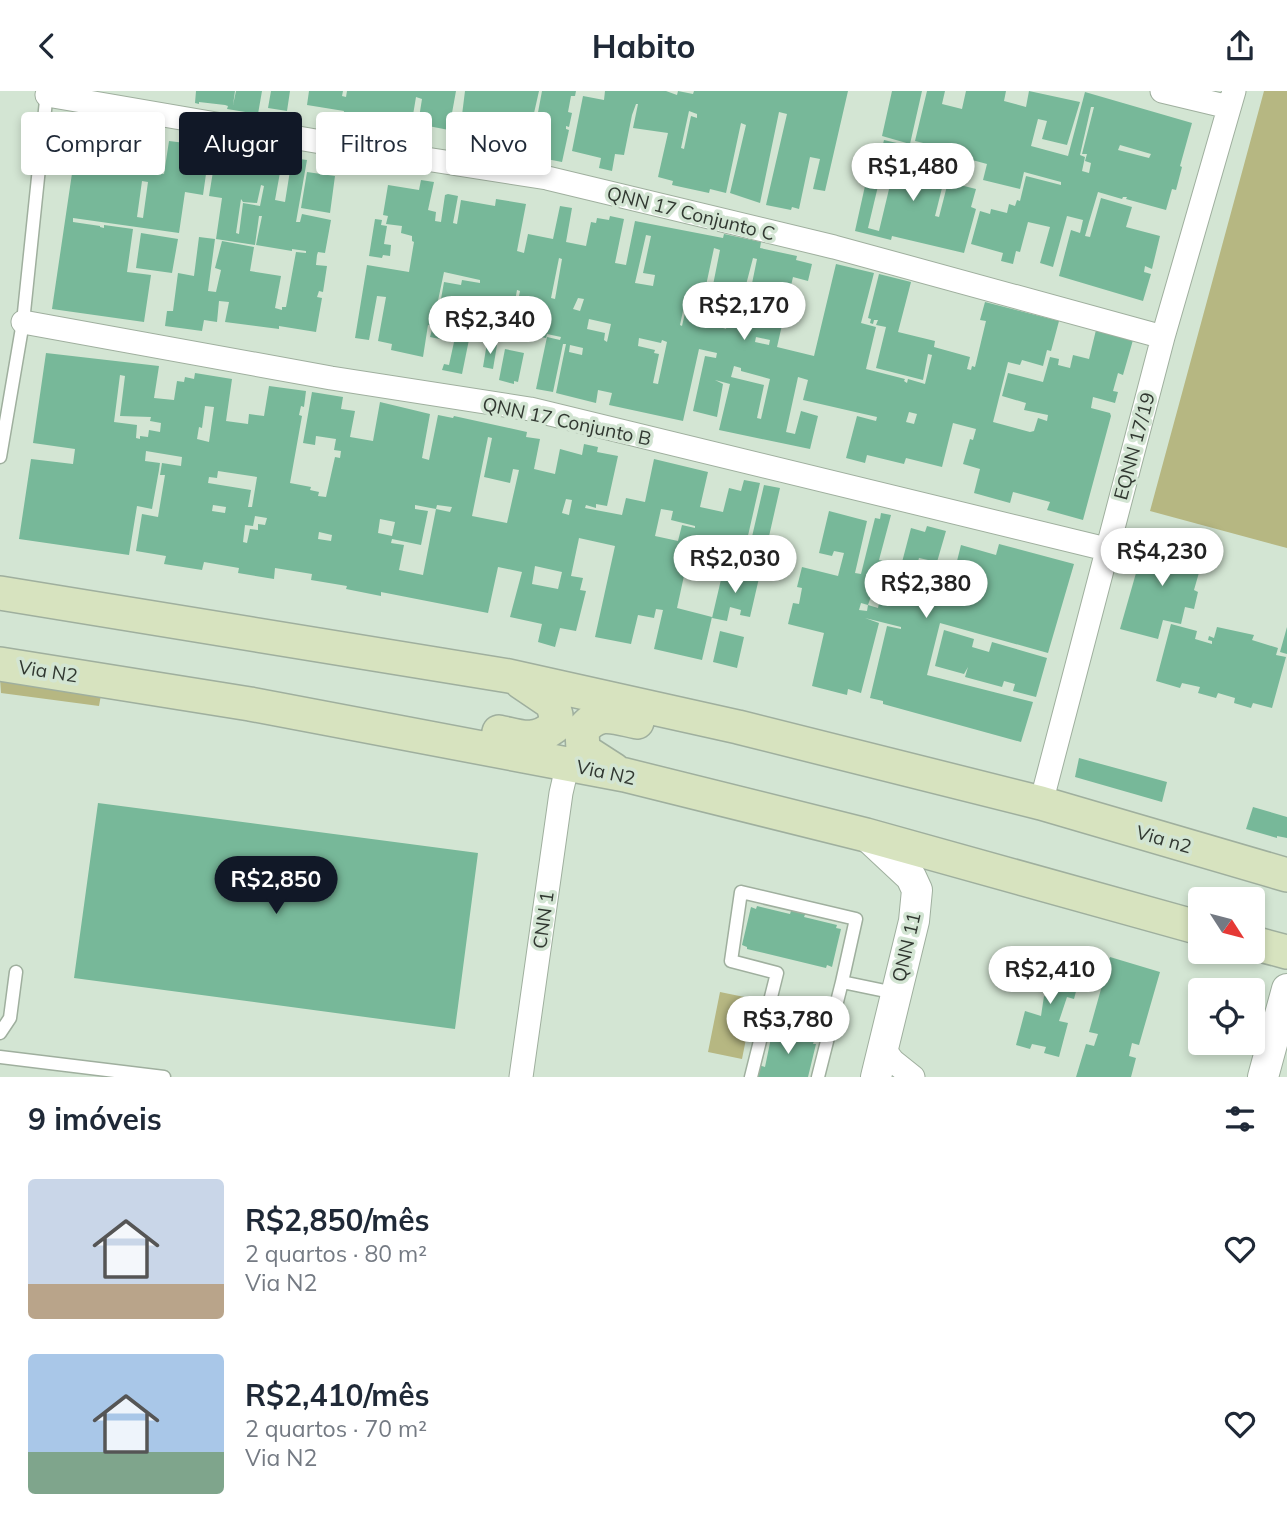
<!DOCTYPE html>
<html lang="pt">
<head>
<meta charset="utf-8">
<style>
  :root { --surface:#fff; --page:#f6f6f7; --text:#1f2937; --muted:#747a83; --accent:#111827 }
  body { margin:0; font-family:Mulish,sans-serif; background:var(--page); color:var(--text); height:100vh; display:flex; flex-direction:column; font-size:26px; white-space:nowrap }
  * { box-sizing:border-box; margin:0 }
  p { font-size:23px; color:var(--muted) }
  .icon { flex:none; width:38px; height:38px; fill:none; stroke:currentColor; stroke-width:2; stroke-linecap:round; stroke-linejoin:round }
  .map { position:relative; height:986px; overflow:hidden }
  .drawer { display:flex; flex-direction:column; background:var(--surface); flex:1 }
  .drawer>* { flex:none }
  .banner { position:absolute; left:21px; top:21px; width:700px; height:63px; display:flex; gap:14px }
  .needle { width:46px; rotate:126deg }
  .tools { position:absolute; left:1188px; top:796px; display:grid; gap:14px }
  .tools a { display:grid; place-items:center; width:77px; height:77px; border-radius:7px; background:var(--surface); box-shadow:0 4px 10px #0003; font-size:35px }
  .price { position:absolute; translate:-50% -60px; padding:0 16px; border-radius:24px; background:#fff; color:#222; font-size:23px; line-height:46px; filter:drop-shadow(0 2px 4px #0008) }
  .price::after { content:''; position:absolute; left:50%; top:42px; width:21px; height:16px; margin-left:-10px; background:inherit; clip-path:polygon(0 0,100% 0,50% 100%) }
  .price.current { background:var(--accent); color:#fff }
  ul { padding:0; list-style:none }
  li { display:flex; align-items:center; gap:21px; height:175px; padding:0 28px }
  li span { display:grid; place-items:center; flex:none; width:196px; height:140px; border-radius:7px; color:#555 }
  li>.icon { margin-inline-start:auto }
  span .icon { width:84px; height:84px; fill:#fffc; stroke-width:1 }
  li b { font-size:30px }
  h2 { display:flex; justify-content:space-between; align-items:center; height:84px; padding:0 28px; font-size:30px }
  .pill { padding:0 24px; border-radius:7px; background:var(--surface); box-shadow:0 4px 10px #0003; font-size:24px; line-height:63px }
  .pill.current { background:var(--accent); color:#fff }
  header { display:flex; justify-content:space-between; align-items:center; height:91px; padding:0 28px; background:var(--surface); font-size:32px; font-weight:700 }
  .map>svg:first-child { display:block }
</style>
</head>
<body>
<header><svg class="icon" aria-label="back" viewBox="0 0 24 24"><path d="M15 5l-7 7 7 7"/></svg>Habito<svg class="icon" aria-label="share" viewBox="0 0 24 24"><path d="M12 15V3M7 8l5-5 5 5M5 13v7h14v-7"/></svg></header>
<div class="map">
<svg width="1287" height="986" viewBox="0 0 1287 986">
  <rect width="100%" height="100%" fill="#d3e5d3"/>
  <!-- green -->
  <path fill="#b6b782" d="M 1264,0 L 1287,0 L 1287,457 L 1150,420 Z
    M 0,587 L 101,604 L 99,615 L 1,602 Z
    M 720,901 L 754,908 L 742,968 L 708,961 Z"/>
  <!-- building -->
  <path fill="#77b899" fill-rule="evenodd" d="M 196,0 L 235,0 L 233,14 L 236,0 L 262,0 L 258,23 L 227,18 L 228,15 L 225,14 L 199,11 L 199,13 L 195,12 Z
    M 271,0 L 290,0 L 287,20 L 268,17 Z
    M 309,0 L 343,0 L 342,5 L 346,6 L 347,0 L 456,0 L 452,22 L 462,24 L 465,0 L 539,0 L 532,31 L 536,32 L 542,0 L 576,0 L 575,5 L 571,5 L 568,21 L 572,22 L 569,36 L 566,35 L 566,38 L 569,39 L 562,71 L 526,64 L 525,68 L 451,54 L 454,40 L 418,33 L 422,8 L 416,6 L 412,30 L 380,24 L 378,38 L 342,31 L 344,20 L 307,14 Z
    M 605,0 L 666,0 L 677,4 L 678,0 L 693,3 L 694,0 L 848,0 L 825,100 L 813,98 L 820,68 L 810,66 L 799,118 L 792,116 L 791,119 L 766,114 L 787,23 L 779,21 L 760,112 L 730,102 L 746,34 L 741,32 L 726,102 L 710,98 L 709,102 L 672,94 L 673,90 L 658,86 L 668,42 L 633,37 L 638,13 L 636,13 L 632,24 L 624,64 L 615,63 L 612,80 L 599,77 L 601,67 L 572,60 L 583,5 L 604,9 ZM 689,20 L 697,23 L 697,27 L 691,25 L 684,58 L 681,57 Z
    M 892,0 L 922,0 L 910,53 L 882,45 Z
    M 927,0 L 945,0 L 942,13 L 962,18 L 966,0 L 1006,0 L 1004,10 L 1026,16 L 1029,0 L 1080,11 L 1067,54 L 1042,48 L 1047,30 L 1038,28 L 1031,55 L 1068,65 L 1085,1 L 1192,32 L 1180,75 L 1182,76 L 1176,99 L 1172,98 L 1166,119 L 1126,108 L 1127,106 L 1123,106 L 1122,108 L 1098,101 L 1089,131 L 1085,145 L 1090,146 L 1101,107 L 1132,116 L 1126,136 L 1160,145 L 1152,178 L 1145,175 L 1144,181 L 1151,183 L 1143,210 L 1059,185 L 1071,139 L 1080,142 L 1083,129 L 1067,125 L 1053,176 L 1040,172 L 1050,136 L 1028,131 L 1020,161 L 1016,160 L 1013,173 L 1001,170 L 1003,162 L 971,153 L 980,120 L 990,123 L 991,118 L 1007,122 L 1009,113 L 1015,115 L 1017,109 L 1020,110 L 1026,85 L 1061,94 L 1061,91 L 1024,81 L 1020,98 L 983,89 L 987,73 L 950,63 L 952,59 L 915,50 ZM 1091,16 L 1094,16 L 1082,63 L 1087,63 L 1085,70 L 1091,72 L 1089,82 L 1082,80 L 1085,66 L 1080,64 ZM 1120,54 L 1151,63 L 1149,67 L 1118,59 Z
    M 79,35 L 154,46 L 149,80 L 164,83 L 169,50 L 210,55 L 203,104 L 185,101 L 179,142 L 73,127 L 73,131 L 100,135 L 100,136 L 104,137 L 104,134 L 133,138 L 127,181 L 151,184 L 144,231 L 52,218 ZM 142,90 L 148,91 L 143,127 L 137,126 Z
    M 884,49 L 914,56 L 907,83 L 925,85 L 925,83 L 931,84 L 934,88 L 932,94 L 942,97 L 935,125 L 939,126 L 948,91 L 976,98 L 971,116 L 976,118 L 964,162 L 892,145 L 891,149 L 855,140 L 873,59 L 881,61 ZM 879,91 L 890,94 L 879,140 L 868,137 Z
    M 217,56 L 230,58 L 229,66 L 267,71 L 268,62 L 283,65 L 275,109 L 285,111 L 292,67 L 307,69 L 296,131 L 300,131 L 302,123 L 331,129 L 325,162 L 318,161 L 317,164 L 316,174 L 327,175 L 323,201 L 319,200 L 317,206 L 322,207 L 316,241 L 279,235 L 279,238 L 225,231 L 229,211 L 219,210 L 217,231 L 204,229 L 202,240 L 165,235 L 167,220 L 173,220 L 178,182 L 194,185 L 199,146 L 215,148 L 208,200 L 216,201 L 221,179 L 215,177 L 222,150 L 254,156 L 250,180 L 281,185 L 275,217 L 282,219 L 282,216 L 286,216 L 296,161 L 306,162 L 306,160 L 292,158 L 292,160 L 256,154 L 262,125 L 259,125 L 255,154 L 216,148 L 222,107 L 209,105 ZM 261,94 L 264,95 L 260,115 L 243,112 L 239,143 L 236,142 L 241,108 L 243,111 L 257,112 Z
    M 307,81 L 335,85 L 330,122 L 301,117 Z
    M 421,89 L 434,91 L 428,119 L 436,121 L 435,130 L 441,131 L 445,104 L 448,103 L 458,105 L 453,132 L 457,133 L 461,109 L 495,115 L 496,108 L 526,113 L 517,160 L 524,162 L 528,143 L 553,148 L 560,115 L 572,117 L 566,151 L 586,155 L 591,131 L 596,132 L 597,127 L 609,129 L 610,125 L 624,128 L 615,172 L 626,174 L 635,130 L 723,147 L 724,143 L 761,151 L 760,157 L 797,165 L 796,169 L 812,173 L 808,190 L 793,186 L 777,256 L 814,265 L 836,173 L 874,182 L 861,232 L 876,236 L 866,278 L 905,288 L 904,290 L 907,292 L 908,288 L 925,293 L 932,264 L 928,263 L 923,289 L 876,277 L 886,236 L 876,234 L 878,229 L 874,229 L 873,233 L 870,232 L 871,228 L 868,227 L 879,183 L 911,191 L 898,241 L 935,250 L 934,256 L 970,266 L 967,278 L 971,279 L 972,275 L 975,276 L 986,230 L 980,229 L 985,211 L 1059,230 L 1051,260 L 1047,259 L 1043,275 L 1022,269 L 1020,274 L 1008,271 L 993,331 L 1030,341 L 1034,340 L 1038,327 L 1047,330 L 1048,324 L 1024,319 L 1026,312 L 1002,305 L 1008,282 L 1043,291 L 1050,266 L 1059,268 L 1058,274 L 1070,277 L 1073,264 L 1089,268 L 1096,239 L 1133,249 L 1123,284 L 1118,282 L 1113,300 L 1118,301 L 1115,312 L 1093,306 L 1091,317 L 1110,322 L 1111,325 L 1083,429 L 1047,419 L 1050,411 L 1013,401 L 1010,412 L 974,402 L 980,378 L 963,373 L 970,348 L 973,349 L 976,338 L 953,332 L 942,376 L 906,367 L 904,373 L 867,364 L 865,372 L 846,367 L 857,325 L 876,330 L 877,326 L 803,309 L 808,289 L 798,286 L 786,341 L 795,343 L 801,320 L 818,325 L 810,358 L 719,339 L 730,293 L 715,289 L 723,293 L 717,326 L 693,320 L 705,265 L 716,267 L 717,262 L 699,258 L 683,330 L 609,314 L 612,302 L 598,299 L 596,312 L 556,302 L 566,253 L 563,253 L 553,301 L 536,298 L 547,246 L 560,249 L 561,246 L 547,243 L 546,247 L 512,240 L 520,200 L 517,199 L 512,227 L 475,219 L 462,283 L 442,279 L 444,273 L 449,274 L 454,251 L 430,246 L 433,235 L 428,234 L 423,266 L 391,259 L 392,253 L 378,250 L 386,206 L 377,205 L 369,249 L 355,247 L 367,174 L 409,181 L 414,151 L 412,150 L 412,145 L 401,142 L 402,135 L 386,133 L 388,125 L 383,124 L 388,94 L 419,99 ZM 646,144 L 651,145 L 643,182 L 655,184 L 653,195 L 635,192 ZM 714,157 L 720,159 L 710,209 L 689,205 L 682,235 L 680,234 L 687,201 L 704,204 ZM 559,167 L 562,168 L 555,208 L 551,207 ZM 753,167 L 757,168 L 747,217 L 731,213 L 726,238 L 720,236 L 726,210 L 741,213 ZM 444,181 L 480,189 L 480,192 L 462,189 L 461,194 L 444,191 L 438,225 L 435,224 ZM 578,207 L 584,208 L 580,220 L 573,218 ZM 589,228 L 611,233 L 607,251 L 604,249 L 605,242 L 587,238 ZM 756,246 L 770,249 L 769,254 L 755,251 ZM 639,247 L 661,252 L 662,249 L 667,251 L 658,293 L 653,292 L 659,263 L 654,262 L 655,259 L 638,255 ZM 570,254 L 583,257 L 582,264 L 569,261 ZM 734,275 L 741,277 L 741,280 L 770,288 L 761,328 L 757,327 L 764,294 L 731,286 ZM 909,321 L 917,323 L 914,333 L 906,331 Z
    M 375,128 L 382,129 L 381,134 L 387,135 L 384,153 L 391,154 L 390,165 L 383,164 L 382,167 L 369,165 Z
    M 141,142 L 178,148 L 172,182 L 136,177 Z
    M 487,252 L 497,254 L 493,278 L 483,276 Z
    M 505,258 L 524,262 L 518,291 L 514,290 L 514,293 L 499,289 Z
    M 46,262 L 159,275 L 154,307 L 174,309 L 177,290 L 184,291 L 185,286 L 194,288 L 195,282 L 232,288 L 226,330 L 248,333 L 249,323 L 264,325 L 269,295 L 306,300 L 304,316 L 301,315 L 299,324 L 302,325 L 290,392 L 311,396 L 310,399 L 319,401 L 318,405 L 326,406 L 335,366 L 340,367 L 341,360 L 334,359 L 336,348 L 316,345 L 315,354 L 303,352 L 312,301 L 343,306 L 341,318 L 355,320 L 350,346 L 373,350 L 380,311 L 430,323 L 422,367 L 429,369 L 438,324 L 453,327 L 454,325 L 527,341 L 526,346 L 540,348 L 534,378 L 555,383 L 560,358 L 582,364 L 584,353 L 598,356 L 597,361 L 618,365 L 607,415 L 596,413 L 596,417 L 586,414 L 585,417 L 622,424 L 626,407 L 645,411 L 654,368 L 708,381 L 700,416 L 723,421 L 729,397 L 741,400 L 744,389 L 760,392 L 747,449 L 743,448 L 742,451 L 763,455 L 758,479 L 725,471 L 723,480 L 716,478 L 718,471 L 715,470 L 713,477 L 687,471 L 677,517 L 712,526 L 702,569 L 654,558 L 663,519 L 656,518 L 654,527 L 638,524 L 631,553 L 595,546 L 615,455 L 579,447 L 571,485 L 583,487 L 580,499 L 586,500 L 576,540 L 560,537 L 555,556 L 538,551 L 542,533 L 510,526 L 522,481 L 498,476 L 488,522 L 381,501 L 381,505 L 346,498 L 347,495 L 311,489 L 312,483 L 275,477 L 274,488 L 238,482 L 239,477 L 204,471 L 202,479 L 164,473 L 166,465 L 136,460 L 142,423 L 158,426 L 165,384 L 160,384 L 162,372 L 181,375 L 182,366 L 146,360 L 145,370 L 160,372 L 159,379 L 152,418 L 137,415 L 129,464 L 19,448 L 31,368 L 73,373 L 75,358 L 33,352 ZM 120,284 L 125,285 L 120,325 L 151,326 L 150,330 L 161,332 L 160,341 L 149,339 L 148,346 L 140,345 L 140,348 L 136,347 L 137,334 L 114,331 ZM 205,315 L 214,316 L 209,351 L 197,348 L 199,336 L 202,337 ZM 488,346 L 492,347 L 484,386 L 510,392 L 513,378 L 519,379 L 507,432 L 472,425 ZM 218,380 L 257,386 L 252,416 L 248,416 L 251,399 L 208,392 L 209,386 L 217,387 ZM 566,408 L 572,409 L 569,424 L 562,422 ZM 213,414 L 226,416 L 225,422 L 212,420 ZM 415,414 L 436,418 L 437,414 L 452,416 L 450,421 L 436,418 L 423,484 L 399,479 L 404,454 L 391,452 L 392,448 L 421,454 L 428,420 L 415,418 ZM 661,418 L 673,420 L 671,429 L 695,435 L 695,437 L 682,434 L 678,450 L 655,445 ZM 255,425 L 267,427 L 265,434 L 258,433 L 258,439 L 250,438 L 247,452 L 243,451 L 245,434 L 253,435 ZM 380,428 L 395,431 L 392,445 L 378,442 ZM 319,441 L 332,444 L 331,450 L 318,448 ZM 535,475 L 562,481 L 558,498 L 532,493 Z
    M 764,394 L 780,397 L 767,454 L 751,450 Z
    M 829,420 L 867,430 L 855,482 L 861,483 L 875,427 L 880,428 L 881,422 L 891,424 L 879,469 L 901,475 L 911,437 L 925,441 L 927,435 L 946,440 L 937,471 L 919,467 L 914,485 L 951,494 L 961,454 L 996,464 L 999,453 L 1074,473 L 1048,562 L 940,532 L 927,584 L 1033,611 L 1021,651 L 883,613 L 883,610 L 870,607 L 887,535 L 901,538 L 901,536 L 865,527 L 879,532 L 861,602 L 848,598 L 847,604 L 812,595 L 824,542 L 788,533 L 793,512 L 799,513 L 802,497 L 797,496 L 802,476 L 838,485 L 844,462 L 834,460 L 832,465 L 819,462 ZM 871,505 L 880,508 L 878,517 L 868,514 L 867,520 L 859,519 L 861,512 L 868,514 Z
    M 1146,447 L 1204,464 L 1194,499 L 1198,501 L 1194,518 L 1185,516 L 1181,533 L 1163,529 L 1158,548 L 1120,538 Z
    M 723,480 L 759,487 L 750,526 L 740,524 L 741,519 L 730,516 L 727,530 L 712,527 Z
    M 1171,533 L 1197,540 L 1195,548 L 1212,553 L 1212,550 L 1208,549 L 1209,545 L 1214,547 L 1217,536 L 1254,544 L 1252,549 L 1278,557 L 1276,564 L 1286,566 L 1272,617 L 1253,612 L 1251,617 L 1234,612 L 1235,607 L 1218,602 L 1216,607 L 1198,602 L 1200,596 L 1182,592 L 1180,597 L 1156,590 Z
    M 1287,536 L 1287,563 L 1280,561 Z
    M 944,539 L 974,548 L 972,556 L 989,561 L 992,551 L 1047,567 L 1036,606 L 1013,600 L 1015,593 L 1004,590 L 1002,596 L 965,586 L 968,576 L 964,583 L 935,575 Z
    M 720,540 L 744,546 L 737,577 L 713,571 Z
    M 1079,667 L 1167,691 L 1162,711 L 1075,686 Z
    M 98,712 L 478,762 L 455,938 L 74,887 Z
    M 1253,716 L 1287,726 L 1287,747 L 1277,745 L 1277,747 L 1246,738 Z
    M 757,815 L 790,823 L 792,817 L 806,821 L 804,826 L 837,834 L 836,837 L 841,838 L 832,876 L 827,874 L 826,877 L 747,858 L 747,856 L 742,854 L 751,816 L 756,818 Z
    M 1041,863 L 1056,867 L 1054,872 L 1068,876 L 1069,871 L 1083,874 L 1074,908 L 1067,906 L 1059,930 L 1068,932 L 1059,966 L 1044,962 L 1046,956 L 1032,953 L 1030,958 L 1016,954 L 1025,920 L 1041,925 L 1044,905 L 1048,906 L 1049,901 L 1032,896 Z
    M 1110,866 L 1160,881 L 1139,954 L 1132,952 L 1129,965 L 1136,967 L 1131,986 L 1076,986 L 1086,953 L 1094,955 L 1098,943 L 1089,941 Z
    M 777,938 L 815,947 L 813,953 L 816,953 L 808,986 L 756,986 L 759,974 L 765,976 L 772,942 L 776,943 Z"/>
  <g fill="none" stroke-linecap="round" stroke-linejoin="round">
    <defs>
      <path id="service" d="M 0,366 L 23,231 L 47,0
        M 0,942 L 10,927 L 16,881
        M 0,966 L 164,986
        M 751,986 L 777,882 L 731,870 L 741,801 L 856,828 L 842,891 L 895,902
        M 818,986 L 842,891"/>
      <path id="minor" d="M 1162,0 L 1229,16
        M 47,4 L 368,59 L 547,87 L 834,156 L 1163,246
        M 23,231 L 331,287 L 530,318 L 1106,458
        M 1041,712 L 1163,246 L 1234,0
        M 883,957 L 893,970 L 913,986
        M 521,986 L 561,702 L 568,672"/>
      <path id="tertiary" d="M 866,744 L 911,786 L 917,799 L 914,830 L 876,986
        M 1263,986 L 1287,898"/>
      <path id="secondary" d="M 0,502 L 509,585 L 738,636 L 1041,712 L 1287,784
        M 0,573 L 250,613 L 625,684 L 866,744 L 1200,837
        M 499,641 C 522,646 533,652 554,636 L 556,624 L 552,612 L 521,591
        M 614,679 L 583,659 L 582,640 C 598,618 614,626 637,631
        M 1253,852 L 1287,861"/>
    </defs>
    <!-- service casing -->
    <use href="#service" stroke="#9faf9e" stroke-width="15"/>
    <!-- minor casing -->
    <use href="#minor" stroke="#9faf9e" stroke-width="25"/>
    <!-- tertiary casing -->
    <use href="#tertiary" stroke="#9faf9e" stroke-width="32"/>
    <!-- secondary casing -->
    <use href="#secondary" stroke="#9faf9e" stroke-width="36"/>
    <!-- service -->
    <use href="#service" stroke="#fff" stroke-width="12"/>
    <!-- minor -->
    <use href="#minor" stroke="#fff" stroke-width="23"/>
    <!-- tertiary -->
    <use href="#tertiary" stroke="#fff" stroke-width="30"/>
    <!-- secondary -->
    <use href="#secondary" stroke="#d7e3bf" stroke-width="33"/>
  </g>
  <g text-anchor="middle" dominant-baseline="central" stroke-width="7" stroke-linejoin="round" paint-order="stroke">
    <!-- street labels -->
    <g font-size="19" fill="#313831" stroke="#d3e5d3">
      <text transform="translate(691 122) rotate(14)">QNN 17 Conjunto C</text>
      <text transform="translate(567 330) rotate(12)">QNN 17 Conjunto B</text>
      <text transform="translate(1134 355) rotate(-75)">EQNN 17/19</text>
      <text transform="translate(48 580) rotate(9)">Via N2</text>
      <text transform="translate(606 681) rotate(12)">Via N2</text>
      <text transform="translate(1164 748) rotate(16)">Via n2</text>
      <text transform="translate(543 829) rotate(-82)">CNN 1</text>
      <text transform="translate(906 856) rotate(-77)">QNN 11</text>
    </g>
  </g>
</svg>
<div class="tools">
<a><svg class="needle" viewBox="-14 -14 28 28"><path d="M0-13l5 13h-10z" fill="#e53935"/><path d="M0 13l5-13h-10z" fill="#747a83"/></svg></a>
<a><svg class="icon" aria-label="locate" viewBox="0 0 24 24"><circle cx="12" cy="12" r="6"/><path d="M12 2v4M12 18v4M2 12h4M18 12h4"/></svg></a>
</div>
<b class="price" style="left:913px;top:112px">R$1,480</b>
<b class="price" style="left:744px;top:251px">R$2,170</b>
<b class="price" style="left:490px;top:265px">R$2,340</b>
<b class="price" style="left:1162px;top:497px">R$4,230</b>
<b class="price" style="left:735px;top:504px">R$2,030</b>
<b class="price" style="left:926px;top:529px">R$2,380</b>
<b class="price current" style="left:276px;top:825px">R$2,850</b>
<b class="price" style="left:1050px;top:915px">R$2,410</b>
<b class="price" style="left:788px;top:965px">R$3,780</b>
<div class="banner">
<a class="pill">Comprar</a>
<a class="pill current">Alugar</a>
<a class="pill">Filtros</a>
<a class="pill">Novo</a>
</div>
</div>
<section class="drawer">
<h2>9 imóveis<svg class="icon" aria-label="filters" viewBox="0 0 24 24"><path d="M4 7h16M4 17h16"/><circle cx="9" cy="7" r="2"/><circle cx="15" cy="17" r="2"/></svg></h2>
<ul>
<li><span style="background:linear-gradient(#c9d6e8 75%,#b9a48a 0)"><svg class="icon" aria-label="home" viewBox="0 0 24 24"><path d="M3 11l9-7 9 7M6 9v11h12V9"/></svg></span><div><b>R$2,850/mês</b><p>2 quartos · 80 m²</p><p>Via N2</p></div><svg class="icon" aria-label="heart" viewBox="0 0 24 24"><path d="M12 20l-8-8c-3-5 5-10 8-4 3-6 11-1 8 4z"/></svg></li>
<li><span style="background:linear-gradient(#a9c7e8 70%,#7fa58c 0)"><svg class="icon" aria-label="home" viewBox="0 0 24 24"><path d="M3 11l9-7 9 7M6 9v11h12V9"/></svg></span><div><b>R$2,410/mês</b><p>2 quartos · 70 m²</p><p>Via N2</p></div><svg class="icon" aria-label="heart" viewBox="0 0 24 24"><path d="M12 20l-8-8c-3-5 5-10 8-4 3-6 11-1 8 4z"/></svg></li>
</ul>
</section>
</body>
</html>
